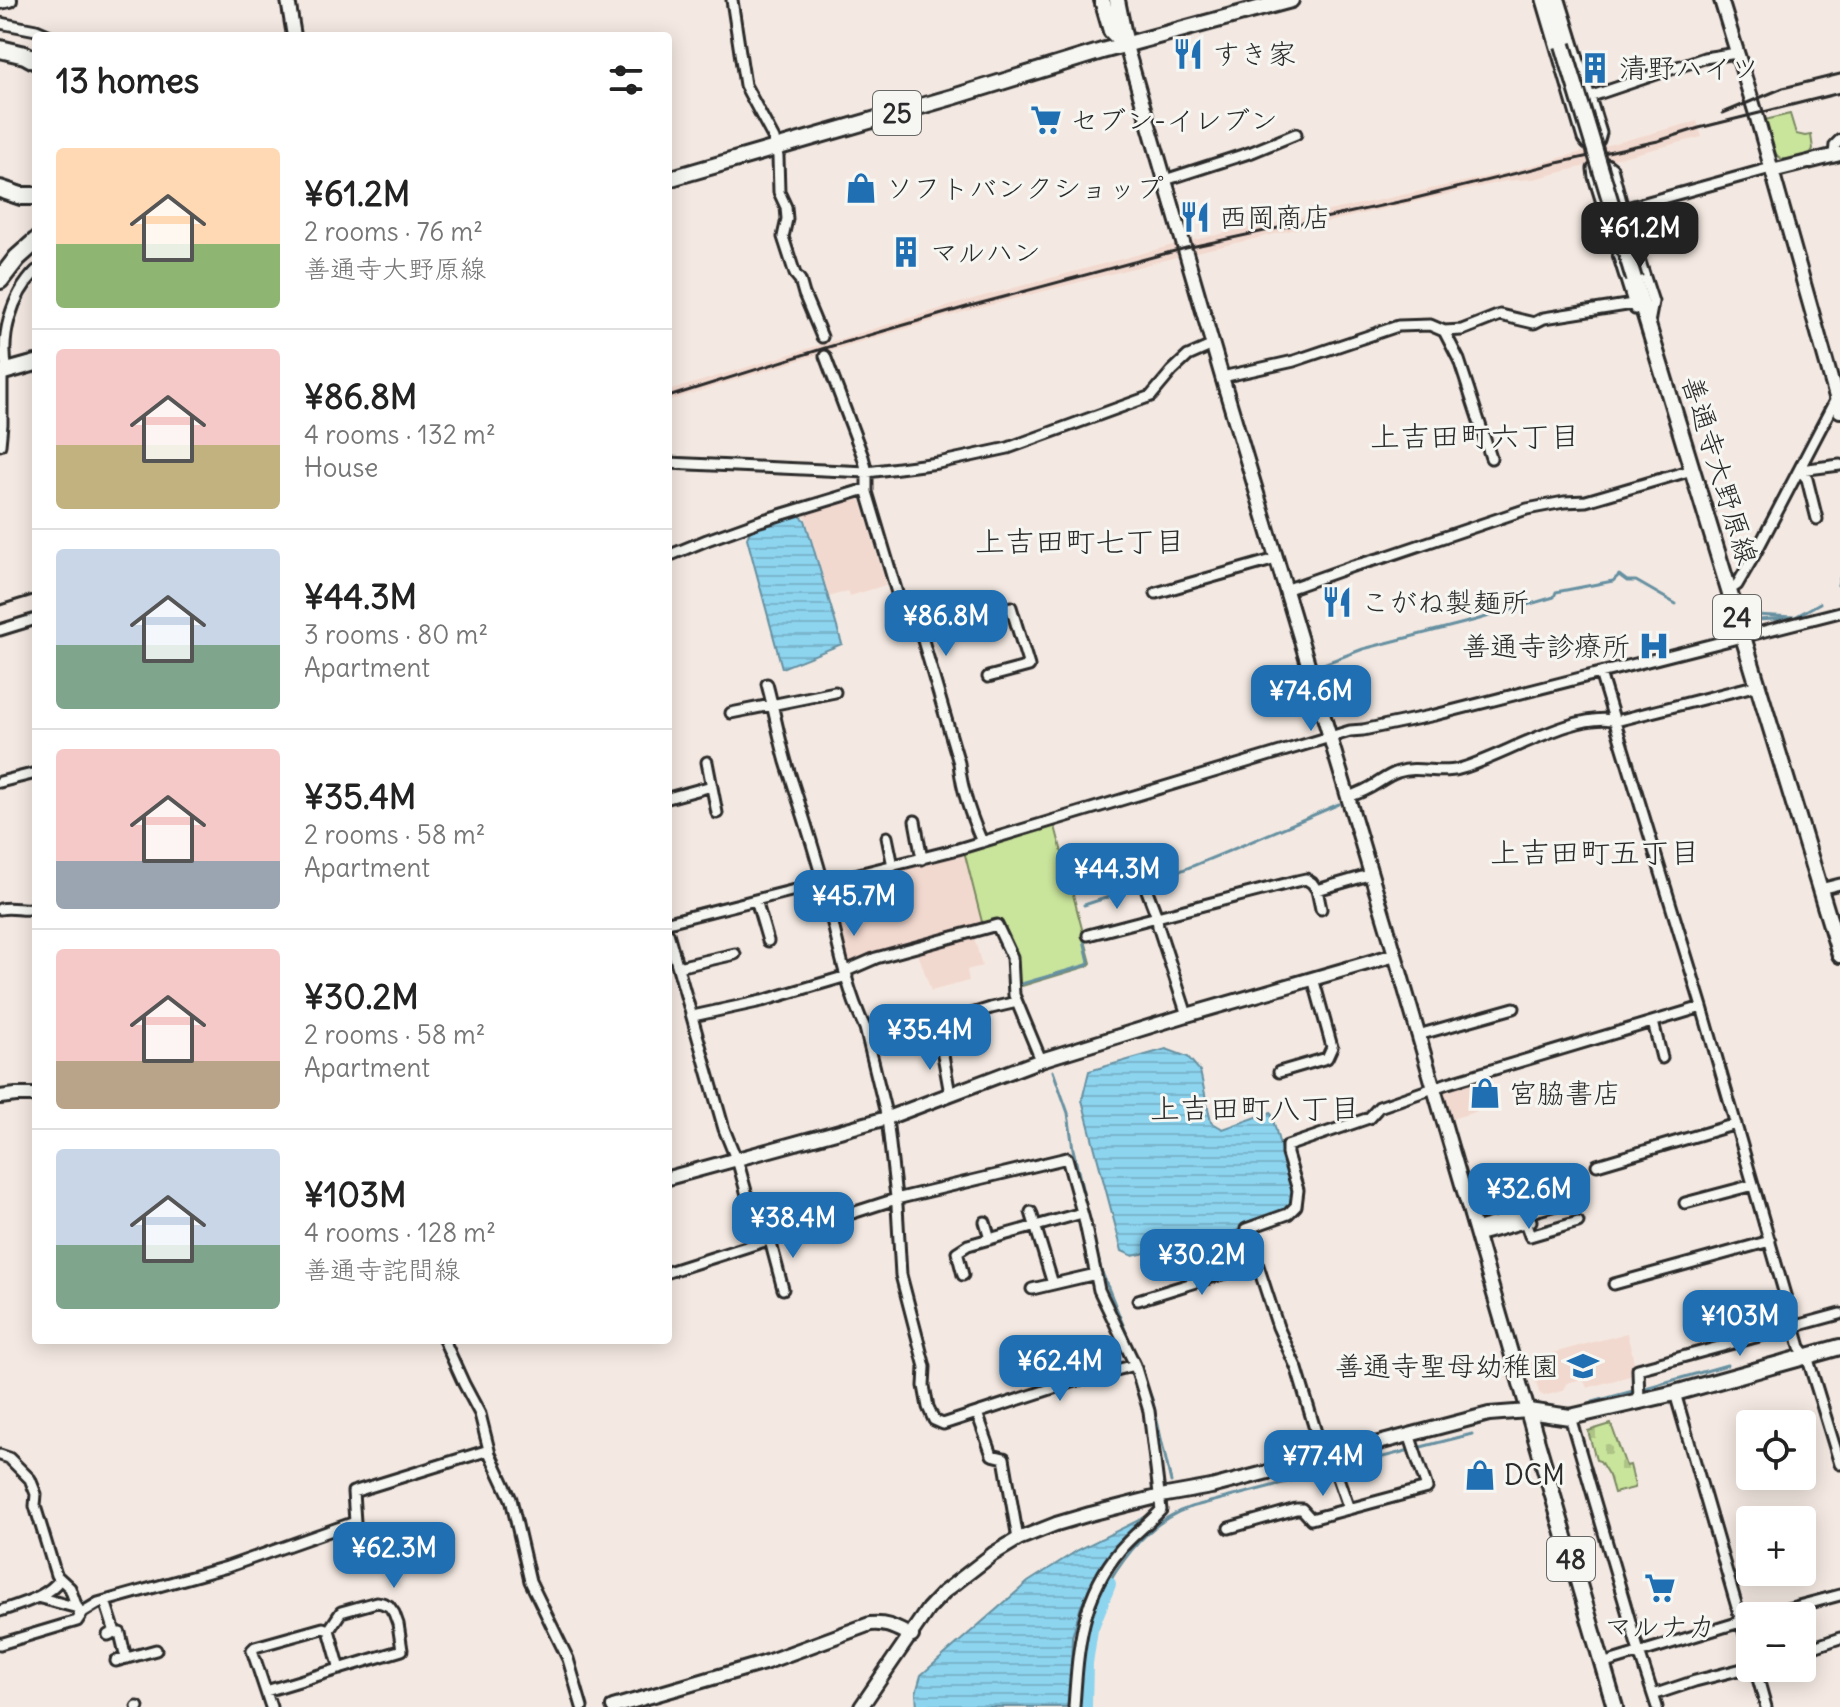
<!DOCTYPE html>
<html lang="en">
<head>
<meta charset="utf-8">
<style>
  :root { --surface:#fff; --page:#f2f2f2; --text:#222; --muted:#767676; --line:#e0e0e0; --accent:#1f6fb2 }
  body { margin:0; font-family:Delius,"Klee One",sans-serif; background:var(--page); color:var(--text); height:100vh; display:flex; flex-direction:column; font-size:30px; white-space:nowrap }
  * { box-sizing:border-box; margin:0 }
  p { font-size:26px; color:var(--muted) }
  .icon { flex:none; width:44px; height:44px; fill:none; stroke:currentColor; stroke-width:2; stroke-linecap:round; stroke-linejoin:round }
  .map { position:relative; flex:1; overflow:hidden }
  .sheet { position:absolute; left:32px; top:32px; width:640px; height:1312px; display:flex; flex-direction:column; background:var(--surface); border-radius:8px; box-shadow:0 4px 20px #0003 }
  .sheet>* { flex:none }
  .fabs { position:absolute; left:1736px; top:1410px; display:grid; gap:16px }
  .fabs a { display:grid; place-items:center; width:80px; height:80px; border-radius:8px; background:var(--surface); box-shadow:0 4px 20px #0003; font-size:40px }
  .price { position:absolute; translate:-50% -68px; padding:0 18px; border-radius:16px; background:var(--accent); color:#fff; font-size:26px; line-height:52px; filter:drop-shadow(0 2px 4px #0008) }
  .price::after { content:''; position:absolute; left:50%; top:48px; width:24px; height:18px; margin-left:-12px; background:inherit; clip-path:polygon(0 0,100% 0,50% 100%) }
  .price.current { background:#222; color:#fff }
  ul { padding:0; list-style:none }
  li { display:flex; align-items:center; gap:24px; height:200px; padding:0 24px }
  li+li { border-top:2px solid var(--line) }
  li span { display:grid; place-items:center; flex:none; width:224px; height:160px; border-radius:8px; color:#555 }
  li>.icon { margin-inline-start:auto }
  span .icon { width:96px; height:96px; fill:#fffc; stroke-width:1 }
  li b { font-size:34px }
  h2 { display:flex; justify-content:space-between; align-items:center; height:96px; padding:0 24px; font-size:34px }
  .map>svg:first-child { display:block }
</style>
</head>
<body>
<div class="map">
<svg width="1840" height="1707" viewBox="0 0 1840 1707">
  <defs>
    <pattern id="cemetery-stones" width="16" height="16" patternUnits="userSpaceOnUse" patternTransform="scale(2)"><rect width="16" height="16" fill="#c9e49b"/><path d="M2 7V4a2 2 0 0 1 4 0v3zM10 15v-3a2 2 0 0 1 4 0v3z" fill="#adc486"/></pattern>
    <pattern id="water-rules" width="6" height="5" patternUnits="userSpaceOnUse" patternTransform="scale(2)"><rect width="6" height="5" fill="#8dd4ef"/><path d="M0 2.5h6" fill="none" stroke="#7ab6cd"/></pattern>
  </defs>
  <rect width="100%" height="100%" fill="#f4e9e2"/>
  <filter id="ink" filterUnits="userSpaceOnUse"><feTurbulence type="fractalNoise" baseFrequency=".0125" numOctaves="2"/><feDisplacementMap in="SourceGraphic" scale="16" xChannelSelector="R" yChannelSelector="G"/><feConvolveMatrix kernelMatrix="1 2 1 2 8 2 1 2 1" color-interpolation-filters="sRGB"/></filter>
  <g filter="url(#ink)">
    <!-- built -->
    <path fill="#f2d9cf" d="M 1697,121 L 1702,137 L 1534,179 L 1506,181 L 1188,254 L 971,310 L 826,352 L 668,401 L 668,391 L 969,300 L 1184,242 L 1504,173 Z
      M 856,495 L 861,500 L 886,585 L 850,596 L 848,591 L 829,597 L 804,512 Z
      M 1054,825 L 1079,913 L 1091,963 L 1088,966 L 1022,986 L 999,922 L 972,929 L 982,966 L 967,970 L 969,981 L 931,991 L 915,945 L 848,965 L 831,895 L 833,885 L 991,844 Z
      M 1489,1074 L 1498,1105 L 1452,1119 L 1444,1093 L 1446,1087 Z
      M 1627,1333 L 1637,1374 L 1587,1388 L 1583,1379 L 1567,1383 L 1562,1391 L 1544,1396 L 1539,1393 L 1530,1359 Z"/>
    <!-- cemetery -->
    <path fill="url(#cemetery-stones)" stroke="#7a8863" stroke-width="2" d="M 1611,1424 L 1626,1466 L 1630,1465 L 1635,1485 L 1634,1488 L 1614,1493 L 1609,1476 L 1600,1461 L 1596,1460 L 1588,1431 Z"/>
    <!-- park -->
    <path fill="#c9e49b" stroke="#7a8863" stroke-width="2" d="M 1790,114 L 1796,134 L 1805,136 L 1811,135 L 1813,149 L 1810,154 C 1799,157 1784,165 1776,154 L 1765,120 Z
      M 1051,825 L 1055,826 L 1091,963 L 1088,966 L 1022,986 L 1017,985 L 999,921 L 983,926 L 964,851 Z"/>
    <!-- water -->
    <path fill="url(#water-rules)" stroke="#6690a1" stroke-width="2" d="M 799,515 L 805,520 L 842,644 L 782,668 L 747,538 L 750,531 L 756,526 Z
      M 1166,1049 L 1188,1057 L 1200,1071 L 1211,1122 L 1223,1129 L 1271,1112 L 1293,1195 L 1293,1207 L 1287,1213 L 1230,1233 L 1133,1256 L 1122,1251 L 1082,1100 L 1089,1071 Z
      M 1145,1517 L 1150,1517 L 1146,1522 L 1131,1530 L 1119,1544 L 1099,1573 L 1081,1606 L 1072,1637 L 1070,1707 L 917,1707 L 916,1693 L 921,1675 L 1028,1582 L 1078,1550 Z"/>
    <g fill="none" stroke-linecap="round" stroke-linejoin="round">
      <!-- stream -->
      <path stroke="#6690a1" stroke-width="3" d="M 1838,585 L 1840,578
        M 1755,615 L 1795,617 L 1820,603
        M 1756,620 L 1792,618
        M 1313,668 L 1363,649 L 1476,620 L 1554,597 L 1556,592 L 1613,581 L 1619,575 L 1627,581 L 1636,581 L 1676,604
        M 1084,905 C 1171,878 1255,840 1339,804
        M 1018,985 L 1087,965 L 1089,962 L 1084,940
        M 1019,992 L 1043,1051
        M 1053,1071 L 1068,1113 L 1073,1149 L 1101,1270 L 1134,1352
        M 1142,1374 L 1152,1399 L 1171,1482
        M 1642,1389 L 1727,1365
        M 1593,1402 L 1633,1391
        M 1417,1448 L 1472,1434
        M 1108,1584 C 1127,1552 1155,1518 1191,1507 L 1410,1450"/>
      <!-- river -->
      <path stroke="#8dd4ef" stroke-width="16" d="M 1084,1707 L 1085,1663 L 1090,1629 L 1108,1584"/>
      <defs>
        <path id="street" d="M 732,0 L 745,85 L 774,139 L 778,157 L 779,192 L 786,207 L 787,219 L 783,237 L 795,274 L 800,280 L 804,294 L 822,337
          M 1542,0 L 1583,139 L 1587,144 L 1599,140 L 1601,133 L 1560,0
          M 0,23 L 36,30 L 50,36
          M 1589,97 L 1704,58 L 1737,53
          M 1834,156 L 1835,145 L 1840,140
          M 1165,180 L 1252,152 L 1296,134
          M 1623,209 L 1612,168 L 1607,164 L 1593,169 L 1594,177 L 1635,309
          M 1649,323 L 1653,302 L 1623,209 L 1771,168
          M 1444,331 L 1459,360 L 1491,458
          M 825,356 L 863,457 L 867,472 L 867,492 L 900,603 L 907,622 L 922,637 L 959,763 C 962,792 971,816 982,842
          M 7,371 C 0,337 11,296 36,271
          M 1222,377 L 1294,361 L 1398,326 L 1430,325 L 1444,331 L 1462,330 L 1500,315 L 1534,323 L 1544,318 L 1633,304
          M 0,445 L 2,424 L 2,373
          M 668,463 L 867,472 L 938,463 L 1008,448 L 1151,396 L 1172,371 L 1188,356 L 1213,345
          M 1800,470 L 1807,479 L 1817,519
          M 1800,470 L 1840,465
          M 668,556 L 707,540 L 760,521 L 866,489
          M 1285,590 L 1353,566 L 1385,557 L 1527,509 L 1564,502 L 1586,501 L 1692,470
          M 1729,590 L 1737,585 L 1755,554 L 1838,395
          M 1156,593 L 1276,559
          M 0,630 L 36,619
          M 917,632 L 1011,607 L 1029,666 L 988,677
          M 1600,673 L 1702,1007 L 1800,1347 L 1807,1356 L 1840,1464
          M 767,684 C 774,710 779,737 786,762 C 799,803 813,844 824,886 C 836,933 844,984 865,1028 L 887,1118 L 897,1206 L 901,1275 L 925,1367 L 924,1386 L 928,1407 L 934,1420 L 943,1424 L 977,1413 L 992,1455 L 1004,1458 L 1018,1539
          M 731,713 L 835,692
          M 707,762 L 717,813
          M 0,782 L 36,773
          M 1349,797 C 1356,794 1364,791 1371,787 C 1380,782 1388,775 1398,772 C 1418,765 1439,775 1459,769 C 1498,759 1579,709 1616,721 L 1758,685
          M 668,798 L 712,786
          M 915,821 L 922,859
          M 887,837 L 893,866
          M 1820,889 L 1840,884
          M 1317,890 L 1321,909
          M 756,900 L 768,941
          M 0,909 C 14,906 23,912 36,908
          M 668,922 L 958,849 L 1350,731 L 1363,730 L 1435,715 L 1840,612
          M 668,933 L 724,1129 L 739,1166 L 760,1242
          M 1088,935 L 1157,917 L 1143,880
          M 678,967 L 735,954
          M 846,971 L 876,958 L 997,925 L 1012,957 L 1014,995 L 1041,1060
          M 1187,1015 L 1158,926 L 1157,917 L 1297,881 L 1306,879 L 1312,883 L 1317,890 L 1372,874
          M 693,1016 L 762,1001 L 847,976
          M 962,1017 L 991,1008 L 1017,1002
          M 1653,1022 L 1662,1058
          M 1418,1035 L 1514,1008
          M 941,1044 L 950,1094
          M 1279,1072 L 1327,1058 L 1332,1047 L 1313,978
          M 1597,1165 L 1736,1124
          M 1685,1203 L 1753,1185
          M 1031,1212 L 1053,1284
          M 985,1222 L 990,1239
          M 1525,1222 L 1530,1236 L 1578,1222
          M 1474,1228 L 1574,1200
          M 1477,1236 L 1531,1221
          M 770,1240 L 783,1289
          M 668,1272 L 896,1199 L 1067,1158 L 1085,1223 L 1099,1290 L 1135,1365 L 1149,1411 L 1161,1510 C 1149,1523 1133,1535 1121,1549 C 1081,1596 1078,1648 1074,1707
          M 963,1275 L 957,1252 L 968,1245 L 1082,1213
          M 1614,1284 L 1770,1241
          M 1032,1289 L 1096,1274
          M 1138,1300 L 1257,1263
          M 444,1340 L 464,1384 L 480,1414 L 490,1454 L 511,1499 L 530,1581 L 568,1659 L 582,1707
          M 1675,1393 L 1750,1652
          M 1639,1402 L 1638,1369 L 1840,1314
          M 977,1413 L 1075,1381 L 1135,1365
          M 1570,1417 L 1639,1652 L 1657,1707
          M 0,1455 L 9,1458 L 30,1479 L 36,1494 L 35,1506 L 56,1575 L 70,1588 L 80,1616
          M 1330,1455 L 1349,1509
          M 1323,1456 L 1297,1369 L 1278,1327 L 1246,1229 L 1288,1214 L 1296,1206 L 1298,1190 L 1287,1154 L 1287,1146 L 1369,1118 L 1379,1107 L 1448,1083 L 1702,1007
          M 1229,1528 L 1296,1509 L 1302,1509 L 1311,1519 L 1427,1488 L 1409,1434
          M 37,1597 L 78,1608
          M 105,1601 L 115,1632
          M 0,1611 C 20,1604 48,1597 60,1579
          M 1761,1616 L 1840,1595
          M 329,1630 L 340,1669
          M 108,1635 L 115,1632 L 120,1633 L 126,1658
          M 0,1644 L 77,1621 L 83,1612 L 98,1603 L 227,1567 L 355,1522 L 353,1492 L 489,1450
          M 1802,1651 L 1840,1638
          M 116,1661 L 156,1650
          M 1602,1664 L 1750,1619
          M 1755,1668 L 1766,1707
          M 266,1691 L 402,1650 L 398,1624 L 394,1613 L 389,1606 L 382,1603 L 377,1602 L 341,1612 L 329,1630 L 323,1628 L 255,1647 L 252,1650 L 271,1707
          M 1653,1695 L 1695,1681 L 1750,1667
          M 137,1707 L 138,1707"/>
        <path id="secondary" d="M 288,0 L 294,36
          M 1721,0 L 1756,114 L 1840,411
          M 0,2 L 10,0
          M 1772,171 L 1840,154
          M 0,1097 L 16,1095 L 36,1095
          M 668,1178 L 887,1118 L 1041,1060 L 1187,1015 L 1395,955
          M 613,1707 L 764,1663 L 870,1624 C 887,1622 897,1629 912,1636
          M 861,1707 L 928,1609 L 944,1592 L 993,1554 L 1018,1539 L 1056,1524 L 1090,1514 L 1161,1496 L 1211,1487 L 1489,1414 L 1528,1411 L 1389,934 L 1222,377 L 1126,46"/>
        <path id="primary" d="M 1102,0 L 1111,31 L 1126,46
          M 1117,0 L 1126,45
          M 1551,0 L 1563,45
          M 668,179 L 956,96 L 1102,51 L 1291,0
          M 1634,279 L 1840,955
          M 0,373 L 36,363
          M 1615,1707 L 1528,1411 L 1570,1417 L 1675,1393 L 1840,1347"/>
        <path id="highway" d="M 0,49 L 25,55 L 36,61
          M 0,189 L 21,196 L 36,196
          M 0,280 L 17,258 L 36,241"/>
      </defs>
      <!-- street casing -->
      <use href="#street" stroke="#2b2b2b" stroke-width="15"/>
      <!-- secondary casing -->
      <use href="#secondary" stroke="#2b2b2b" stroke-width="18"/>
      <!-- primary casing -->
      <use href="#primary" stroke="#2b2b2b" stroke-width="20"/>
      <!-- highway casing -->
      <use href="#highway" stroke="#2b2b2b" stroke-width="22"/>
      <!-- street -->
      <use href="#street" stroke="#f6f6f2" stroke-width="9"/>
      <!-- secondary -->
      <use href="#secondary" stroke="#f6f6f2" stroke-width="12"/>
      <!-- primary -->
      <use href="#primary" stroke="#f6f6f2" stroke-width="14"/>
      <!-- highway -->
      <use href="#highway" stroke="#f6f6f2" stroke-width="16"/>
      <!-- rail -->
      <path stroke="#2b2b2b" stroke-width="3" d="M 1723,113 L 1783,88 L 1840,74
        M 668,397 L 825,348 L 970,306 L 1186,248 L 1408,200 L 1557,163 L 1658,141 L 1699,128 L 1840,93
        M 0,605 L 36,594"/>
      <defs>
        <path id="primary-bridge" d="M 1563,45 L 1634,279"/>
      </defs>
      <!-- primary-bridge casing -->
      <use href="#primary-bridge" stroke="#2b2b2b" stroke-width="20" stroke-linecap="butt"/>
      <!-- primary-bridge -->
      <use href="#primary-bridge" stroke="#f6f6f2" stroke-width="14"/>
    </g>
  </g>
  <!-- icons -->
  <defs>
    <symbol id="restaurant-bare" viewBox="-9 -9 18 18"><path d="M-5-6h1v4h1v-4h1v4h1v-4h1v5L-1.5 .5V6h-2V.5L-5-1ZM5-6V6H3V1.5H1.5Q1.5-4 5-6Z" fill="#1f6fb2" stroke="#f6f6f2" stroke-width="2.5" paint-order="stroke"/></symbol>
    <symbol id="building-bare" viewBox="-9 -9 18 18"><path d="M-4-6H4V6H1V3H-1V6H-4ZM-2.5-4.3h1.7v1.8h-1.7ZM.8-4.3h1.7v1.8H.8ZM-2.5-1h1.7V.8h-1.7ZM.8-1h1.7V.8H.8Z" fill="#1f6fb2" stroke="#f6f6f2" stroke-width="2.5" paint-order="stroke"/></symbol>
    <symbol id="supermarket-bare" viewBox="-9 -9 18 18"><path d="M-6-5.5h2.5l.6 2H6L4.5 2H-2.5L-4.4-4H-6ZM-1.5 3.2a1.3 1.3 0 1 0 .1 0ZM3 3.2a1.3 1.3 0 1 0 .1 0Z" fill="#1f6fb2" stroke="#f6f6f2" stroke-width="2.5" paint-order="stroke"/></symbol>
    <symbol id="shop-bare" viewBox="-9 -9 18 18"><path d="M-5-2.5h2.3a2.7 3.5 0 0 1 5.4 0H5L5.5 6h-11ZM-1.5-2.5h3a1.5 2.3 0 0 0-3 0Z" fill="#1f6fb2" stroke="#f6f6f2" stroke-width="2.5" paint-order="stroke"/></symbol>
    <symbol id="hospital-bare" viewBox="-9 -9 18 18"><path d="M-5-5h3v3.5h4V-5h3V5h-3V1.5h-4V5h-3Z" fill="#1f6fb2" stroke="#f6f6f2" stroke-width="2.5" paint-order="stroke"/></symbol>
    <symbol id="school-bare" viewBox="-9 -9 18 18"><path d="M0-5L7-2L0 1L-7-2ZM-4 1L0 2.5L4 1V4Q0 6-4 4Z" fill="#1f6fb2" stroke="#f6f6f2" stroke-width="2.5" paint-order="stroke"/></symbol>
  </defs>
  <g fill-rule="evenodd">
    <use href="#restaurant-bare" x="1166" y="32" width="44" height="44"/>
    <use href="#building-bare" x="1573" y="46" width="44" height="44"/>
    <use href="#supermarket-bare" x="1024" y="98" width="44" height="44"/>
    <use href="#shop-bare" x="839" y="166" width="44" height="44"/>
    <use href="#restaurant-bare" x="1173" y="195" width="44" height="44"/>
    <use href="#building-bare" x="884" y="230" width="44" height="44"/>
    <use href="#restaurant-bare" x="1315" y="580" width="44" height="44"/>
    <use href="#hospital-bare" x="1632" y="624" width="44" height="44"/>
    <use href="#shop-bare" x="1463" y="1071" width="44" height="44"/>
    <use href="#school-bare" x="1561" y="1344" width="44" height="44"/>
    <use href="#shop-bare" x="1458" y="1453" width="44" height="44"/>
    <use href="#supermarket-bare" x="1638" y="1566" width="44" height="44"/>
  </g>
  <g text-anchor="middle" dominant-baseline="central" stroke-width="6" stroke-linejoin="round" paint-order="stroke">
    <!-- shield labels -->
    <g fill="#f6f6f2" stroke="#686867" stroke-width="2">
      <rect x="873" y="91" width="48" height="44" rx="6"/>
      <rect x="1713" y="595" width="48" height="44" rx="6"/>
      <rect x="1547" y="1537" width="48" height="44" rx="6"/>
    </g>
    <g font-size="26" font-weight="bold" fill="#2b2b2b">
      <text x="897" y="113">25</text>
      <text x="1737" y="617">24</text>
      <text x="1571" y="1559">48</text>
    </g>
    <!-- poi labels -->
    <g font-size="28" fill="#2b2b2b" stroke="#f6f6f2" text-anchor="start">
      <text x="1212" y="54">すき家</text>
      <text x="1619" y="68">清野ハイツ</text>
      <text x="1070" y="120">セブン-イレブン</text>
      <text x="885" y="188">ソフトバンクショップ</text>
      <text x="1219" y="217">西岡商店</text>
      <text x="930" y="252">マルハン</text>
      <text x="1361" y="602">こがね製麺所</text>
      <text x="1630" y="646" text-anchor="end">善通寺診療所</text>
      <text x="1509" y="1093">宮脇書店</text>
      <text x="1559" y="1366" text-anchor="end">善通寺聖母幼稚園</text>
      <text x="1504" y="1475">DCM</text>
      <text x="1660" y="1626" text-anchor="middle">マルナカ</text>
    </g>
    <!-- street labels -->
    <g font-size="28" fill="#2b2b2b" stroke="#f6f6f2">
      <text transform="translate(1720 470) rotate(73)">善通寺大野原線</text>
    </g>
    <!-- neighbourhood labels -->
    <g font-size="30" fill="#2b2b2b" stroke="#f6f6f2">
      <text x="1475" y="436">上吉田町六丁目</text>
      <text x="1080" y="541">上吉田町七丁目</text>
      <text x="1595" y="852">上吉田町五丁目</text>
      <text x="1255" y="1108">上吉田町八丁目</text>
    </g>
  </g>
</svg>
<div class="fabs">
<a><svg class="icon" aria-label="locate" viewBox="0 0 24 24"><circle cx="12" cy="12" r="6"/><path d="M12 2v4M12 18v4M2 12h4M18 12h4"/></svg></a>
<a>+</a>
<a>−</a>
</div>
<b class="price current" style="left:1640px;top:270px">¥61.2M</b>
<b class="price" style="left:946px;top:658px">¥86.8M</b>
<b class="price" style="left:1311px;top:733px">¥74.6M</b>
<b class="price" style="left:1117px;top:911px">¥44.3M</b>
<b class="price" style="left:854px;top:938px">¥45.7M</b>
<b class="price" style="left:930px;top:1072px">¥35.4M</b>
<b class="price" style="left:1529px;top:1231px">¥32.6M</b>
<b class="price" style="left:793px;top:1260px">¥38.4M</b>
<b class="price" style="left:1202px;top:1297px">¥30.2M</b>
<b class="price" style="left:1740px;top:1358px">¥103M</b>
<b class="price" style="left:1060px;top:1403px">¥62.4M</b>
<b class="price" style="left:1323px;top:1498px">¥77.4M</b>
<b class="price" style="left:394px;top:1590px">¥62.3M</b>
<section class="sheet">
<h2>13 homes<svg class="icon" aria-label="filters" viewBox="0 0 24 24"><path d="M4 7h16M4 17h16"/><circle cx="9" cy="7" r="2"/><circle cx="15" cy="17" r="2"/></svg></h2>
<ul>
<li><span style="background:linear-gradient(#ffd9b3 60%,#8fb573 0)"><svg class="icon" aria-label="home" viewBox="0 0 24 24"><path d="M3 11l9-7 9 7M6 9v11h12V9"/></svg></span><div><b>¥61.2M</b><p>2 rooms · 76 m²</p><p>善通寺大野原線</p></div></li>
<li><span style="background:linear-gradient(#f6c9c9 60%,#c2b280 0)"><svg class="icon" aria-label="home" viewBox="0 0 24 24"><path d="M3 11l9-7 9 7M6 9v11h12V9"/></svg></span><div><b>¥86.8M</b><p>4 rooms · 132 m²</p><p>House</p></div></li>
<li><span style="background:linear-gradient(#c9d6e8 60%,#7fa58c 0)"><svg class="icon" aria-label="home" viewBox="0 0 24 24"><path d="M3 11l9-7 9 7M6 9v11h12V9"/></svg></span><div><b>¥44.3M</b><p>3 rooms · 80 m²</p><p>Apartment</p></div></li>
<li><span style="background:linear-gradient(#f6c9c9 70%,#9aa5b1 0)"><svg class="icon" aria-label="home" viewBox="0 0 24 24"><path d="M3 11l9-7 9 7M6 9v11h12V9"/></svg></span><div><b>¥35.4M</b><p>2 rooms · 58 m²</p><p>Apartment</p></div></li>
<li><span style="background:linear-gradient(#f6c9c9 70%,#b9a48a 0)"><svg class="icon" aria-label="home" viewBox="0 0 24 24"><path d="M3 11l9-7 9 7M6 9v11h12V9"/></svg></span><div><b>¥30.2M</b><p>2 rooms · 58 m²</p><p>Apartment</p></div></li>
<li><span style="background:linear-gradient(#c9d6e8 60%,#7fa58c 0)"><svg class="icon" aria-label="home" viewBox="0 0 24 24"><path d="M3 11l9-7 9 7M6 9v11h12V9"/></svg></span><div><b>¥103M</b><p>4 rooms · 128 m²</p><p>善通寺詫間線</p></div></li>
</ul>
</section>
</div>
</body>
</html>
